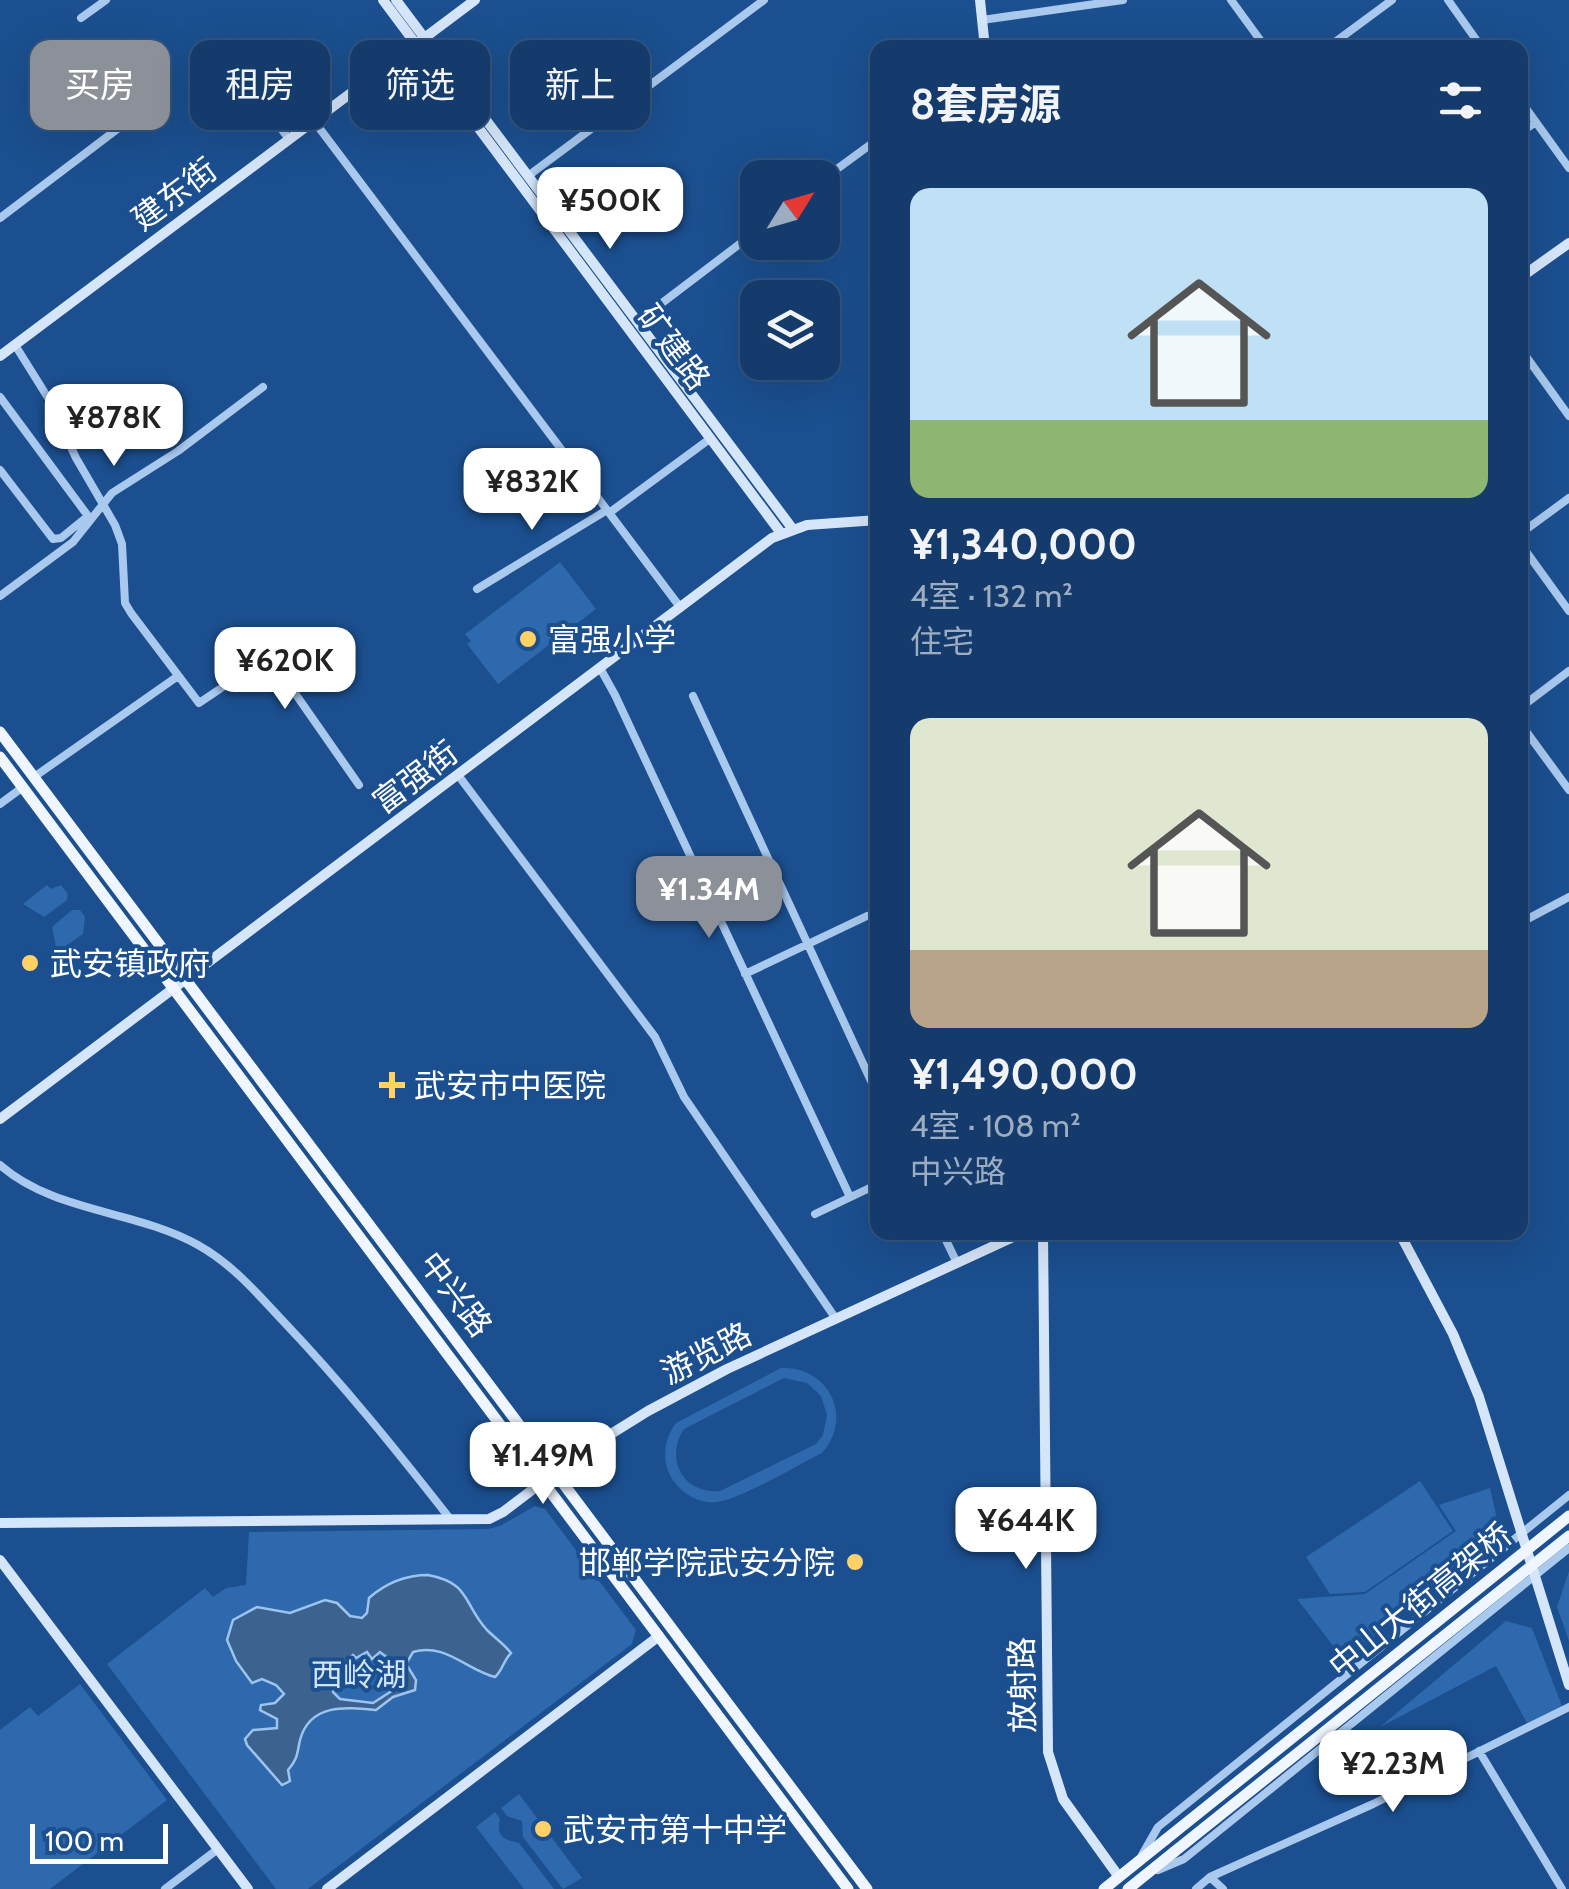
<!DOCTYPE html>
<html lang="zh">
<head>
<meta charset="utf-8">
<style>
  :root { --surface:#143b6b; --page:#1d4271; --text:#f1f3f6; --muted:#9dadc1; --line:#33557e; --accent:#8c9099 }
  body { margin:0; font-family:Cabin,"Noto Sans SC",sans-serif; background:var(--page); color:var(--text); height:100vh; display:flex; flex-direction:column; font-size:38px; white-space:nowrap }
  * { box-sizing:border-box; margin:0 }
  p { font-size:32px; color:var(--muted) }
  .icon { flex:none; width:55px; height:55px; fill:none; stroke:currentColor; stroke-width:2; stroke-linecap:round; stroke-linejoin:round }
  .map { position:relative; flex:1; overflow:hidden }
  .details { position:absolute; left:870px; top:40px; width:658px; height:1200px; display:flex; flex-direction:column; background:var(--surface); border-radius:20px; box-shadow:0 10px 40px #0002,0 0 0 2px var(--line) }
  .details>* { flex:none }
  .guide { position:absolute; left:30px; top:40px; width:690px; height:90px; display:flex; gap:20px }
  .needle { width:65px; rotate:53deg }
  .fabs { position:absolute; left:740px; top:160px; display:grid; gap:20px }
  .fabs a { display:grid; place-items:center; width:100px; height:100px; border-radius:20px; background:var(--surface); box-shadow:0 10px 40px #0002,0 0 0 2px var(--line); font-size:50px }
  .scale { position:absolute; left:30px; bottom:25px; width:138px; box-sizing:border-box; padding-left:10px; border:5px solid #fff; border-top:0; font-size:28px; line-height:35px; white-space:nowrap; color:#fff; -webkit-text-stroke:8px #1b4f8f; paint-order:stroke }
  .price { position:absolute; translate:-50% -85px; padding:0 22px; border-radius:20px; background:#fff; color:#222; font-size:32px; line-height:65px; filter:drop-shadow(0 2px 5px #0008) }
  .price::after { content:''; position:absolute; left:50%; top:60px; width:30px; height:22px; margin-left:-15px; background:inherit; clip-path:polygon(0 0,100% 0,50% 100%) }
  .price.current { background:var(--accent); color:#fff }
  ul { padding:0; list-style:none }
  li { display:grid; align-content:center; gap:20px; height:530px; padding:0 40px }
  li span { display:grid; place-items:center; height:310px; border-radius:20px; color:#555 }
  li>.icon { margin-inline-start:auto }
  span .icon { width:180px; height:180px; fill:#fffc; stroke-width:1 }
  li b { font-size:42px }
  h2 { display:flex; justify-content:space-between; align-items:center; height:120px; padding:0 40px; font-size:42px }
  .pill { padding:0 35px; border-radius:20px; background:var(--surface); box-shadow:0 10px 40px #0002,0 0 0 2px var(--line); font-size:35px; line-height:90px }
  .pill.current { background:var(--accent); color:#fff }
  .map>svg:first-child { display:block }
</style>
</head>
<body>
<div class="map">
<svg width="1569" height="1889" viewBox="0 0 1569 1889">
  <rect width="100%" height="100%" fill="#1b4f8f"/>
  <!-- green -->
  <path fill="#2e69ad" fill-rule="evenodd" d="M 560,562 L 596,609 L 498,684 L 467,644 L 471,641 L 465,634 Z
    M 47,885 L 51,889 L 61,885 L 68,894 L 67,900 L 44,917 L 23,904 Z
    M 72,910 L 80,910 L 85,917 L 83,934 L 57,952 L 52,927 Z
    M 781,1368 C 829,1366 854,1417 822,1453 C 794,1467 752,1493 722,1501 C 702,1507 679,1493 670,1475 C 661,1457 665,1438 676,1423 ZM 784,1378 L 807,1383 L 821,1396 L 827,1415 L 823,1435 L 816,1444 L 720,1491 C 684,1494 664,1460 684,1429 Z
    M 1420,1481 L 1453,1531 L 1365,1592 L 1330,1594 L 1306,1557 Z
    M 1490,1488 L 1496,1515 L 1484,1547 L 1344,1660 L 1297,1599 L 1365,1594 L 1456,1531 L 1439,1505 Z
    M 535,1506 L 545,1509 L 636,1630 L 632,1644 L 308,1889 L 276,1889 L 107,1664 L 205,1588 L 213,1597 L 226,1588 L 246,1585 L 249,1532 L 488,1529 L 500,1526 Z
    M 1569,1571 L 1569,1641 L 1557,1607 Z
    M 1506,1621 L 1532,1628 L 1562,1706 L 1527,1723 L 1496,1666 L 1380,1727 Z
    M 80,1684 L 167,1800 L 50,1889 L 0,1889 L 0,1730 L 30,1707 L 38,1716 Z
    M 519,1794 L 582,1878 L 563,1889 L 523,1837 L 522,1821 L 507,1816 L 501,1808 Z
    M 495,1812 L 500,1819 C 496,1837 504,1840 519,1843 L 554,1889 L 524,1889 L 476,1827 Z"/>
  <!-- water -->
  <path fill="#3c6290" stroke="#9cc4f0" stroke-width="2.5" fill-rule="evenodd" d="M 428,1575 C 471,1583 463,1604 487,1630 C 495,1638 504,1644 511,1653 C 503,1661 503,1670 495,1677 C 467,1670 444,1642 413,1652 L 406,1664 L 416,1680 L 415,1690 L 393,1697 L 376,1710 C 346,1707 310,1703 300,1740 C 297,1753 298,1759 288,1770 L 290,1781 L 282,1785 L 247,1745 L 245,1739 L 253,1730 L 277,1728 L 277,1719 L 260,1710 L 261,1705 L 275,1703 L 284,1694 L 276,1685 L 262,1679 L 252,1683 L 236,1661 L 227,1640 L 233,1620 L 257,1607 L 290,1613 L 325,1600 L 337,1603 L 350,1616 L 362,1618 L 367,1613 L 369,1598 C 386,1583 405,1575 428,1575 ZM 367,1652 L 372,1659 L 380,1652 L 392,1661 L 401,1685 L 373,1703 L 340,1699 L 333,1692 L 335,1683 L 332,1677 L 340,1671 L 338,1667 L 353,1655 L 356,1658 Z"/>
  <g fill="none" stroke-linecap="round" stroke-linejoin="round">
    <!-- street -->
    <path stroke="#a9c9ee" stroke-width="8" d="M 1231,0 L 1266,48
      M 1448,0 L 1482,48
      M 81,18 L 106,0
      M 982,20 L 1123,0
      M 1327,48 L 1392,0
      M 242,77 L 289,139
      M 1520,100 L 1569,168
      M 196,109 L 271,54
      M 314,121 L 680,607
      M 1520,133 L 1536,122
      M 528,176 L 764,0
      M 822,180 L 878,139
      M 0,218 L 145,108
      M 637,322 L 758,230
      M 15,345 L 50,401 L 76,458 L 115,525 L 122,544 L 125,603 L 131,613 L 199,703 L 269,656 L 359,785
      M 1520,348 L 1569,416
      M 0,397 L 88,516 L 61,538 L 53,539 L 0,470
      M 609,513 L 711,438
      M 1520,534 L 1569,498
      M 1520,543 L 1569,611
      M 477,589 L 607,510
      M 0,596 L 73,542 L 112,493 L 178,451 L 263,387
      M 600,668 L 615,695 L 850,1197
      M 693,696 L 878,1096
      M 1520,708 L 1569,671
      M 1520,723 L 1569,790
      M 458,775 L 655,1037 L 684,1097 L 836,1319
      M 34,777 L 178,676
      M 0,804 L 23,787
      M 1520,923 L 1569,897
      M 745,974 L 867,916
      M 0,1165 C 55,1213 136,1210 198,1245 C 232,1264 256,1292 283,1321 C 343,1384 397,1451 451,1520
      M 815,1214 L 878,1184
      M 942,1232 L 957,1263
      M 1479,1751 L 1562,1889
      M 1142,1855 L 1158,1827 L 1569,1495
      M 1158,1870 L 1184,1859 L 1569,1548
      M 1210,1877 L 1223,1889
      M 165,1889 L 218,1849
      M 1196,1889 L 1210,1877 L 1373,1804 L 1569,1707"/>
    <!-- secondary -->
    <path stroke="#d6e6fa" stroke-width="10" d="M 383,0 L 781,533
      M 396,0 L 792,528
      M 980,0 L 985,48
      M 1520,278 L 1569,243
      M 0,356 L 475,0
      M 0,1119 L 772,538 L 807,525 L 878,520
      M 1043,1232 L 1048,1752 L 1063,1799 L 1119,1877
      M 1399,1232 L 1453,1334 L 1479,1397 L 1569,1685
      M 0,1523 L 489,1519 L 503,1512 L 582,1452 L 648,1411 L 727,1369 L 1024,1232
      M 0,1560 L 248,1889
      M 327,1889 L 659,1636"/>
    <!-- primary -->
    <path stroke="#f0f6ff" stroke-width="11" d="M 0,732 L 867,1889
      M 0,757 L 848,1889
      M 1104,1889 L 1165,1840
      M 1128,1889 L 1174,1852"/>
    <!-- primary-bridge -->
    <path stroke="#f0f6ff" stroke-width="11" d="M 1165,1840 L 1569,1516
      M 1174,1852 L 1569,1536"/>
  </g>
  <!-- markers -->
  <g fill="#ffd166" stroke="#1b4f8f" stroke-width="4">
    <circle cx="528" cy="639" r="10"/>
    <circle cx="30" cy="963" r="10"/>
    <path d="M387 1070h10v10h10v10h-10v10h-10v-10h-10v-10h10z"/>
    <circle cx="855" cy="1562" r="10"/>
    <circle cx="543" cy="1829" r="10"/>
  </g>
  <g text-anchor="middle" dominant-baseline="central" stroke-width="8" stroke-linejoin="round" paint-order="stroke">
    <!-- street labels -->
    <g font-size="32" fill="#fff" stroke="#1b4f8f">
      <text transform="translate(174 194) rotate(-37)">建东街</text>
      <text transform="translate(674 347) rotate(53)">矿建路</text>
      <text transform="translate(415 777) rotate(-37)">富强街</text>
      <text transform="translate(456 1294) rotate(53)">中兴路</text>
      <text transform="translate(706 1353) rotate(-27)">游览路</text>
      <text transform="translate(1420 1600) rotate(-39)">中山大街高架桥</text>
      <text transform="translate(1022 1685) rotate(-91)">放射路</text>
    </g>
    <!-- poi labels -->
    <g font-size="32" fill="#fff" stroke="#1b4f8f" text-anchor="start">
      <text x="548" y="639">富强小学</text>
      <text x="50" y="963">武安镇政府</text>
      <text x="414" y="1085">武安市中医院</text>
      <text x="835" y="1562" text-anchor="end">邯郸学院武安分院</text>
      <text x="563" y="1829">武安市第十中学</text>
    </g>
    <!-- park labels -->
    <g font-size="32" fill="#cfe3fa" stroke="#1b4f8f">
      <text x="359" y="1674">西岭湖</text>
    </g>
  </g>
</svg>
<div class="fabs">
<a><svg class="needle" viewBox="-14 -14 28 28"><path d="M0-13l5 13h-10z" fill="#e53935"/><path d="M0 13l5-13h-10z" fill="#9dadc1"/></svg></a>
<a><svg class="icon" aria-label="layers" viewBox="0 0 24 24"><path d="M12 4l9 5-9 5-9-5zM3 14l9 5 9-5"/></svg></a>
</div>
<div class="scale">100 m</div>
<b class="price" style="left:610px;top:252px">¥500K</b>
<b class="price" style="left:114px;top:469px">¥878K</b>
<b class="price" style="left:532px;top:533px">¥832K</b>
<b class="price" style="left:285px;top:712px">¥620K</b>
<b class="price current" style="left:709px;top:941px">¥1.34M</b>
<b class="price" style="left:543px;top:1507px">¥1.49M</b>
<b class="price" style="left:1026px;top:1572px">¥644K</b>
<b class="price" style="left:1393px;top:1815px">¥2.23M</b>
<div class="guide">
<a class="pill current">买房</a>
<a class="pill">租房</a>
<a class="pill">筛选</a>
<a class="pill">新上</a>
</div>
<section class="details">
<h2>8套房源<svg class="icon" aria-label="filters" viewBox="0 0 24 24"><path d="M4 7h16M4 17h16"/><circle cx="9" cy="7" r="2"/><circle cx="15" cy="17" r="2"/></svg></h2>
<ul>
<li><span style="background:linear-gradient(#bfe0f5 75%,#8fb573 0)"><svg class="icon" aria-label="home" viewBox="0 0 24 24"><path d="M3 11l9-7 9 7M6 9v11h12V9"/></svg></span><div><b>¥1,340,000</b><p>4室 · 132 m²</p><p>住宅</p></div></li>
<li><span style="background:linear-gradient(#dfe7d0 75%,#b9a48a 0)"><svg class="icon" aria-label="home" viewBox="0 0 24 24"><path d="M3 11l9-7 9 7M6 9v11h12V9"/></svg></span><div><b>¥1,490,000</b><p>4室 · 108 m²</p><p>中兴路</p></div></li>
</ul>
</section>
</div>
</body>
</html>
